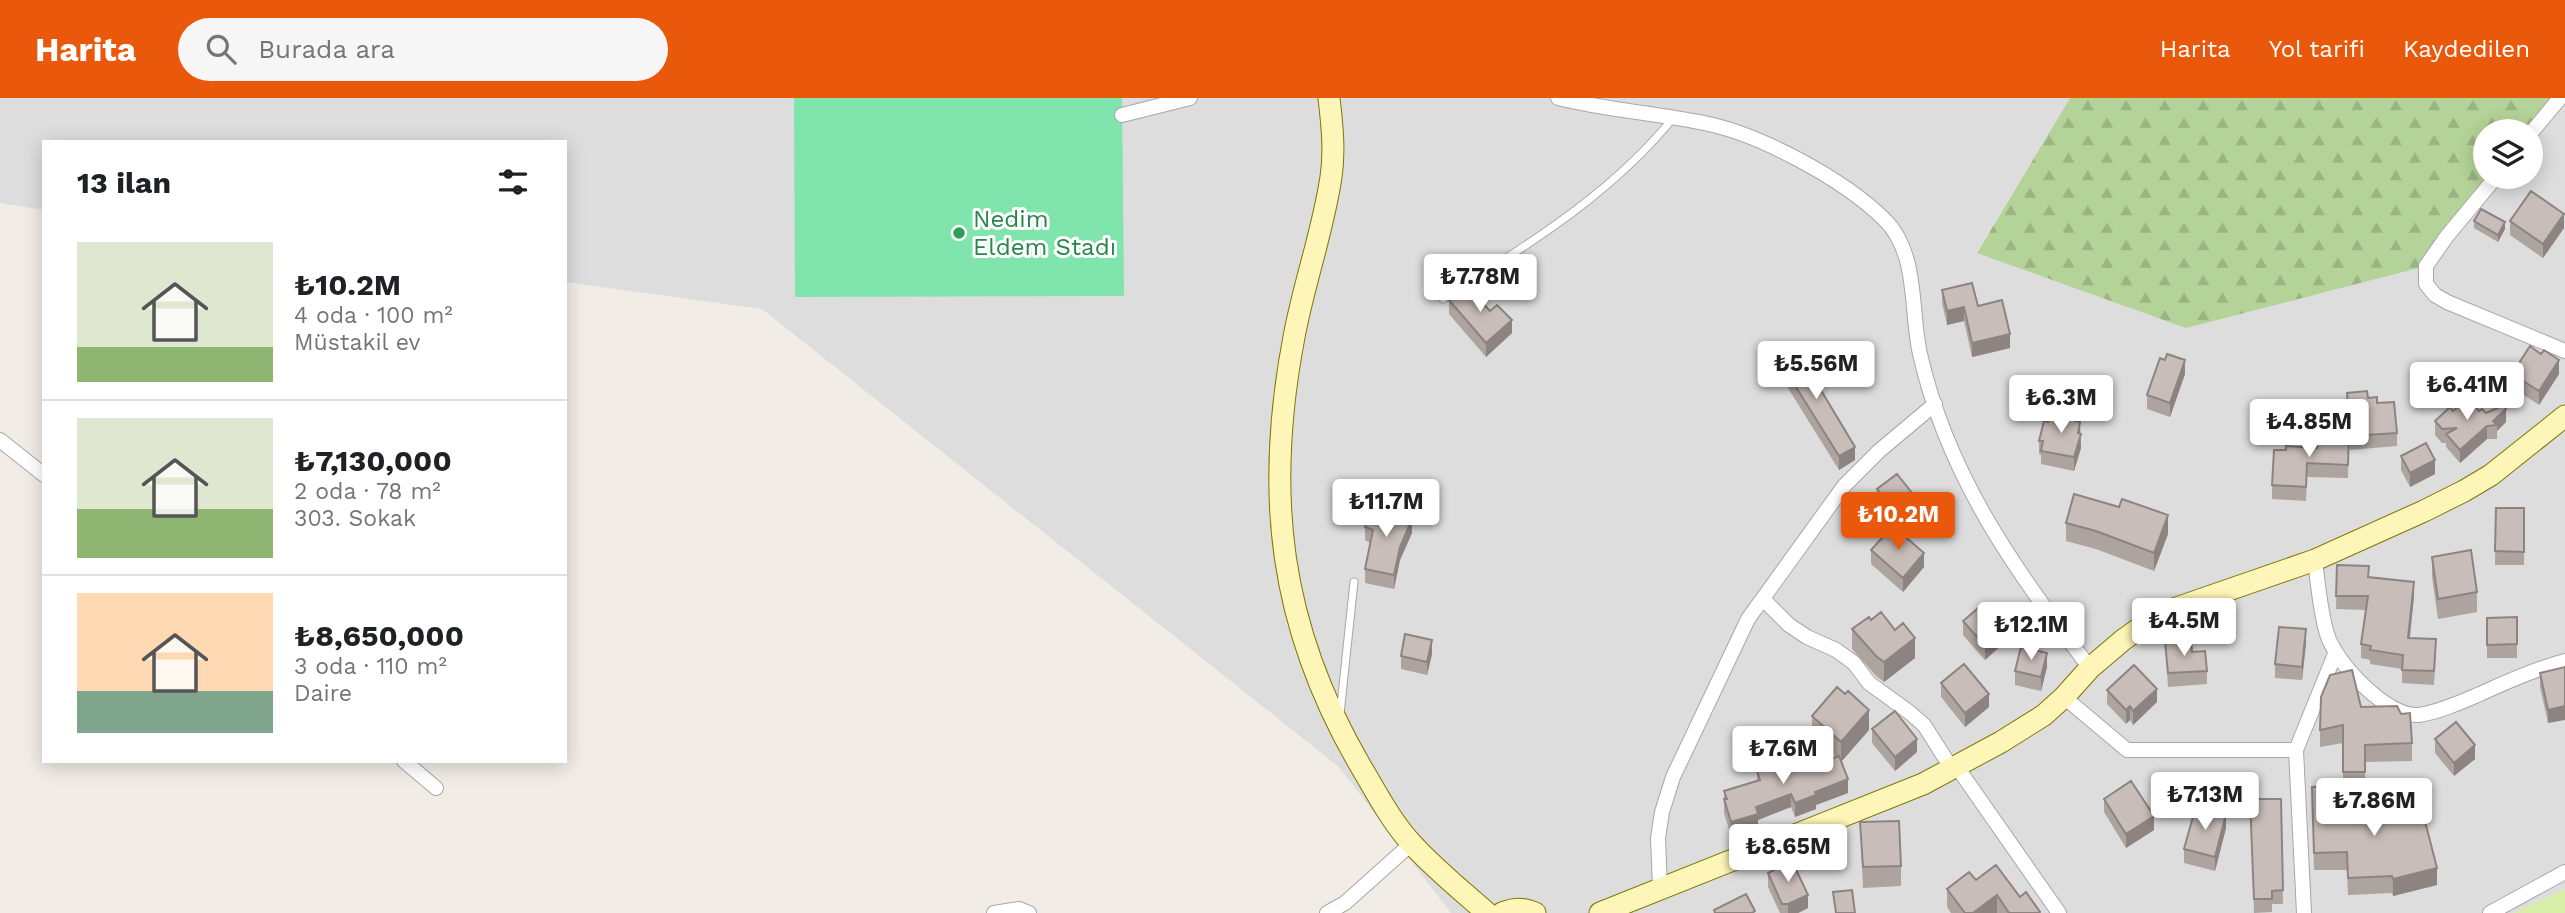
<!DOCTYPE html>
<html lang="tr">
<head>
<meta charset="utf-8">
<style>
  :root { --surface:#fff; --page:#f6f6f6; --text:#202124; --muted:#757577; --line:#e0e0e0; --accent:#ea580c }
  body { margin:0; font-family:"Work Sans",sans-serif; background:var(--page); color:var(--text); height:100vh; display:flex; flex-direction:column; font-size:26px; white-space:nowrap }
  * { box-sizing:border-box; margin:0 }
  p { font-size:23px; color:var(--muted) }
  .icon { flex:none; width:38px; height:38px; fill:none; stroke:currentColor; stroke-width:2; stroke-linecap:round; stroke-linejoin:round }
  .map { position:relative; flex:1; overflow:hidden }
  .details { position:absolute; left:42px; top:42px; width:525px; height:623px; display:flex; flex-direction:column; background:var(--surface); border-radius:0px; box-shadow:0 4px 18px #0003 }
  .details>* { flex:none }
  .fabs { position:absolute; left:2473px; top:21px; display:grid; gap:14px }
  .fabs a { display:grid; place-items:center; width:70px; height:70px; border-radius:50%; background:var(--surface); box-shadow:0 4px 18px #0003; font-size:35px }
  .price { position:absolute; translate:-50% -60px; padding:0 16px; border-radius:7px; background:#fff; color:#222; font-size:23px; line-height:46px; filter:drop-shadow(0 2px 4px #0008) }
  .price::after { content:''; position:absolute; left:50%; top:42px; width:21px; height:16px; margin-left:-10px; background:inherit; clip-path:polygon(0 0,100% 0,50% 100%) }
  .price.selected { background:var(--accent); color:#fff }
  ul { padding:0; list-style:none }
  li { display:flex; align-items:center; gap:21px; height:175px; padding:0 35px }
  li+li { border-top:2px solid var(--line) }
  li span { display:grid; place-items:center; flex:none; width:196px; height:140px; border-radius:0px; color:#555 }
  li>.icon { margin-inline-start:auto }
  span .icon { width:84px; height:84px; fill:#fffc; stroke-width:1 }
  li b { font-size:30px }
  h2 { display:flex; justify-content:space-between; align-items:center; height:84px; padding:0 35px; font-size:30px }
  header { display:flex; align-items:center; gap:42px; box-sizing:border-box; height:98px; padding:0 35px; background:var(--accent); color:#fff }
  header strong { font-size:33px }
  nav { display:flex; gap:38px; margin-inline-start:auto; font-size:24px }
  .search { width:490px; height:63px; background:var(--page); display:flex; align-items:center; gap:18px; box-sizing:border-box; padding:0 24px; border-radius:38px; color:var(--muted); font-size:26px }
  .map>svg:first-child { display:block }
</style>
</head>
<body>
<header>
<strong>Harita</strong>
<div class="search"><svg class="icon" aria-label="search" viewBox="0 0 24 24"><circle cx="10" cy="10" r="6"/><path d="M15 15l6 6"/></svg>Burada ara</div>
<nav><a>Harita</a><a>Yol tarifi</a><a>Kaydedilen</a></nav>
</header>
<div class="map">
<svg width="2565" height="815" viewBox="0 0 2565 815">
  <defs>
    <pattern id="forest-firs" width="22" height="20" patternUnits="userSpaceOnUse" patternTransform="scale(1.75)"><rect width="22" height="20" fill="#b4d398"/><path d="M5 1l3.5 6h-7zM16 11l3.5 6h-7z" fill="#9ab583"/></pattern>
  </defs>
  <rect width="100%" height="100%" fill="#f1ece6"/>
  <!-- residential -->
  <path fill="#dedddd" d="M 0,0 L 2070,0 L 1977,154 L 2406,171 L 2426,168 L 2496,79 L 2530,79 L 2531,36 L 2565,0 L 2565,791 L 2513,815 L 1451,815 L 1339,669 L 762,211 L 565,184 L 565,44 L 44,44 L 44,112 L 0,105 Z"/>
  <!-- grass -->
  <path fill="#d7eea9" d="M 2565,791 L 2565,815 L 2513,815 Z"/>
  <!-- forest -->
  <path fill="url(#forest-firs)" d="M 2070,0 L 2560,0 L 2530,33 L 2485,33 L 2485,79 L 2496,79 L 2426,168 L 2186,230 L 1977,155 Z"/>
  <!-- pitch -->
  <path fill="#7fe5ac" d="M 794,0 L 1122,0 L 1124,198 L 795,199 Z"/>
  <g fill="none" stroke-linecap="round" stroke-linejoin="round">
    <defs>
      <path id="lane" d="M 1443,201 C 1524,149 1611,97 1673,20
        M 1340,616 L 1354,484"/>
      <path id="street" d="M 1558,0 C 1606,12 1655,15 1704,25 C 1760,36 1843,81 1884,121 C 1919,155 1910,212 1920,256 C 1948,379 2015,472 2090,570
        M 1122,17 L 1190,0
        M 2530,36 L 2560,0
        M 2496,79 L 2447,138 L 2426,168 L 2426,186 L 2435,197 L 2447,204 L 2565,253
        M 0,342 L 44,377
        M 2315,462 C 2318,486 2320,513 2327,536 C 2335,564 2387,620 2419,617 C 2439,614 2461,604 2480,596 C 2508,583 2535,571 2565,563
        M 1763,501 L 1789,527 L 1807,539 L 1836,552 L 1854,565 L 1869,585 L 1909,614 L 1924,627 L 1952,671
        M 2064,599 L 2127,652 L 2296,652
        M 404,663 L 436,690
        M 1957,669 L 2059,815
        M 1660,790 L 1658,740 L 1662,714 L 1673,679 L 1748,521 L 1844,388 L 1879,353 L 1935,306
        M 994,815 L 1019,811 L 1029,815
        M 1327,815 L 1345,805 L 1411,746
        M 2304,815 L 2296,652 L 2335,556
        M 2490,815 L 2565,774"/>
      <path id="secondary" d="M 1329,0 C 1332,26 1335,53 1331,79 C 1323,133 1304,185 1294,239 C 1264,396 1279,528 1360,667 C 1376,694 1392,725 1413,747 C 1435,771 1462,793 1487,815
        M 1502,815 C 1515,810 1523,810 1535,815
        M 1600,815 L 1923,686 L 2001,644 L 2044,617 L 2064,599 L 2090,570 L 2123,542 L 2159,516 L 2315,462 L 2424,413 L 2464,393 L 2491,377 L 2565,318"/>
    </defs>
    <!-- lane casing -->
    <use href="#lane" stroke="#a7a7a7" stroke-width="9"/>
    <!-- street casing -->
    <use href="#street" stroke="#a7a7a7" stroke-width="16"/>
    <!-- secondary casing -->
    <use href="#secondary" stroke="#7e7600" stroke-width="23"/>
    <!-- lane -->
    <use href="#lane" stroke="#fff" stroke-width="7"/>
    <!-- street -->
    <use href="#street" stroke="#fff" stroke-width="14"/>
    <!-- secondary -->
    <use href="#secondary" stroke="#fef5b8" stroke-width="21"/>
  </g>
  <!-- wall -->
  <path fill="#ada39f" d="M 2474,123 L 2505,131 L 2498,144 L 2474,130 Z
    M 2510,123 L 2564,130 L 2543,160 L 2510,137 Z
    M 1942,192 L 1978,208 L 2010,250 L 1972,259 L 1964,223 L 1947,227 L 1942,205 Z
    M 1449,202 L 1512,235 L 1486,259 L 1449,216 Z
    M 1778,260 L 1855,362 L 1839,372 L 1778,274 Z
    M 2185,276 L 2170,319 L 2147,311 L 2147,297 Z
    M 2512,276 L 2559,276 L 2539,307 L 2512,289 Z
    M 2347,295 L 2368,300 L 2377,305 L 2397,335 L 2397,348 L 2350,352 L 2349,338 L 2348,380 L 2307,379 L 2306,403 L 2272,401 L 2272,387 L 2286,352 L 2317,350 L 2349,335 Z
    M 2453,313 L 2479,313 L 2506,324 L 2497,333 L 2497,341 L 2487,341 L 2460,365 L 2446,349 L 2446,345 L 2442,345 L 2435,337 L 2435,323 Z
    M 2076,324 L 2080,336 L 2081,350 L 2074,373 L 2041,366 L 2041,357 L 2039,356 L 2039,343 Z
    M 2401,358 L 2435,376 L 2410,389 L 2401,372 Z
    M 1877,391 L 1920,419 L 1901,434 L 1877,405 Z
    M 2119,409 L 2168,436 L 2154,473 L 2096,451 L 2066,443 L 2066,425 Z
    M 2496,410 L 2524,410 L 2524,467 L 2495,467 Z
    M 1365,429 L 1412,435 L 1400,462 L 1394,491 L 1365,485 L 1365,471 L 1370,445 L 1365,442 Z
    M 1871,452 L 1924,469 L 1903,494 L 1871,466 Z
    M 2432,459 L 2477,494 L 2477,514 L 2438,521 L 2432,479 Z
    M 2337,467 L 2414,498 L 2410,540 L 2436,555 L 2434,587 L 2402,585 L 2402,571 L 2370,566 L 2370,562 L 2361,560 L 2361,546 L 2366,512 L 2336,511 Z
    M 2517,519 L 2517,560 L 2487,560 L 2487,520 Z
    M 1871,522 L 1915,560 L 1884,584 L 1876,578 L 1852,551 L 1852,531 Z
    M 1963,523 L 2004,545 L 1985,562 L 1963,537 Z
    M 2165,544 L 2192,554 L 2207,573 L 2207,586 L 2168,589 Z
    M 2306,545 L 2302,582 L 2275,580 L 2275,566 Z
    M 1432,556 L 1427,577 L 1401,571 L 1401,558 Z
    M 2047,569 L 2041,593 L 2015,587 L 2015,573 Z
    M 2565,569 L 2548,625 L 2540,589 L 2540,575 Z
    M 1941,585 L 1989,609 L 1965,629 L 1941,599 Z
    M 2107,592 L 2157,604 L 2133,627 L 2130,622 L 2126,626 L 2107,606 Z
    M 2361,609 L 2412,645 L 2412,663 L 2365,664 L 2365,691 L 2343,691 L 2343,645 L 2320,649 L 2320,632 Z
    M 1812,618 L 1869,632 L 1841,664 L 1848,695 L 1816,707 L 1816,711 L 1795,719 L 1791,709 L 1758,722 L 1758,730 L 1731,738 L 1724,715 L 1724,693 L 1757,683 L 1757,673 L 1773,671 L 1779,673 L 1806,670 L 1836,659 L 1812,638 Z
    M 1872,631 L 1917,654 L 1895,673 L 1872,645 Z
    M 2435,641 L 2475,661 L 2454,678 L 2435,655 Z
    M 2312,689 L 2334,721 L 2375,718 L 2375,711 L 2437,787 L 2393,798 L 2392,795 L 2348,797 L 2347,772 L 2314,772 Z
    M 2104,701 L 2154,732 L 2126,750 L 2104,714 Z
    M 2250,701 L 2281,701 L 2283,806 L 2272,806 L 2272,814 L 2254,815 Z
    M 1860,724 L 1901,768 L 1901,788 L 1863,790 Z
    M 2226,730 L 2215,773 L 2184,765 L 2184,751 Z
    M 1768,775 L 1808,810 L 1798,815 L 1780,815 L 1768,789 Z
    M 1976,782 L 2020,799 L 2040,815 L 1951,815 L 1947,809 L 1947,791 Z"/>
  <!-- shaded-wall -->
  <path fill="#8d8482" d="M 2564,116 L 2564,130 L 2543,160 L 2543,146 Z
    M 2505,124 L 2505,131 L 2498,144 L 2498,137 Z
    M 1964,209 L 1964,223 L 1947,227 L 1947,213 Z
    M 1512,222 L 1512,235 L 1486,259 L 1486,245 Z
    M 2010,236 L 2010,250 L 1972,259 L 1972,245 Z
    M 2185,262 L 2185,276 L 2170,319 L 2170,305 Z
    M 2559,262 L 2559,276 L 2539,307 L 2539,293 Z
    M 2506,311 L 2506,324 L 2497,333 L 2497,327 L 2493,323 Z
    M 2080,324 L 2081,350 L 2074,373 L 2074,359 Z
    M 2487,328 L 2487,341 L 2460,365 L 2460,352 Z
    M 1855,349 L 1855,362 L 1839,372 L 1839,358 Z
    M 2435,362 L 2435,376 L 2410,389 L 2410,375 Z
    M 1920,405 L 1920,419 L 1901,434 L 1901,421 Z
    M 2168,417 L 2168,436 L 2154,473 L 2154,455 Z
    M 1412,421 L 1412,435 L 1400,462 L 1394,491 L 1394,477 L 1400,449 Z
    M 1924,455 L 1924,469 L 1903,494 L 1903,480 Z
    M 2414,484 L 2414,498 L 2408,553 L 2408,540 Z
    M 2004,531 L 2004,545 L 1985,562 L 1985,548 Z
    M 2306,531 L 2306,545 L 2302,582 L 2302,569 Z
    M 1915,540 L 1915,560 L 1884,584 L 1884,564 Z
    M 1432,542 L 1432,556 L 1427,577 L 1427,564 Z
    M 2047,555 L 2047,569 L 2041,593 L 2041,579 Z
    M 2157,591 L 2157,604 L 2133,627 L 2133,613 Z
    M 1989,596 L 1989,609 L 1965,629 L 1965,615 Z
    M 2130,608 L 2130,622 L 2126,626 L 2126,612 Z
    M 2565,608 L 2565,622 L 2548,625 L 2548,612 Z
    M 1869,612 L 1869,632 L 1841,664 L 1841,644 Z
    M 1917,641 L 1917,654 L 1895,673 L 1895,659 Z
    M 2475,647 L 2475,661 L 2454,678 L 2454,665 Z
    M 1848,681 L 1848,695 L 1816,707 L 1816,711 L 1795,719 L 1795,705 L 1815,694 Z
    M 1791,696 L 1791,709 L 1758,722 L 1758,730 L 1731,738 L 1731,724 L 1756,709 Z
    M 2226,716 L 2226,730 L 2215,773 L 2215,759 Z
    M 2154,718 L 2154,732 L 2126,750 L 2126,736 Z
    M 2437,770 L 2437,787 L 2393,798 L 2393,781 Z
    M 1808,797 L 1808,810 L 1798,815 L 1788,815 L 1788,806 Z
    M 1997,797 L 1997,815 L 1973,815 Z"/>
  <!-- building -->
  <path fill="#c9bdb9" stroke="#8d8482" stroke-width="2" d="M 2531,93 L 2564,116 L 2543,146 L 2510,123 Z
    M 2481,111 L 2505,124 L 2498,137 L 2474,123 Z
    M 1972,185 L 1978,208 L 2002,202 L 2010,236 L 1972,245 L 1964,209 L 1947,213 L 1942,192 Z
    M 1466,187 L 1490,213 L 1497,207 L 1512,222 L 1486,245 L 1449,202 Z
    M 2530,248 L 2541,256 L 2544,252 L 2559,262 L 2539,293 L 2512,276 Z
    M 1795,249 L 1855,349 L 1839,358 L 1778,260 Z
    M 2167,256 L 2185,262 L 2170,305 L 2147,297 L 2160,260 L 2165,262 Z
    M 2367,293 L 2368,300 L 2377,299 L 2377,305 L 2394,304 L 2397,335 L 2350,338 L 2347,295 Z
    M 2468,300 L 2479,313 L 2482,311 L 2486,315 L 2504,307 L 2506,311 L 2493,323 L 2497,327 L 2487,328 L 2460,352 L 2446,336 L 2457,330 L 2442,331 L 2435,323 L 2450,309 L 2453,313 Z
    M 2056,315 L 2076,319 L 2075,323 L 2080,324 L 2078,335 L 2081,336 L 2074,359 L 2041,353 L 2043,343 L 2039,343 L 2044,323 L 2048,324 L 2050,319 L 2054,320 Z
    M 2318,334 L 2349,335 L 2348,367 L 2307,365 L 2306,389 L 2272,387 L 2274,352 L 2286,352 L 2286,348 L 2317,350 Z
    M 2426,345 L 2435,362 L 2410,375 L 2401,358 Z
    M 1897,376 L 1920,405 L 1901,421 L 1877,391 Z
    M 2074,396 L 2119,409 L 2122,401 L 2168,417 L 2154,455 L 2096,433 L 2066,425 Z
    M 1375,405 L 1412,421 L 1400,449 L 1394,477 L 1365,471 L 1373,432 L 1365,429 Z
    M 2496,410 L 2524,410 L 2524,454 L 2495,453 Z
    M 1893,428 L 1924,455 L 1903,480 L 1871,452 Z
    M 2471,452 L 2477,494 L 2438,501 L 2432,459 Z
    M 2337,467 L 2369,468 L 2368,479 L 2414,484 L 2408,540 L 2436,541 L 2434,573 L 2402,572 L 2403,557 L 2370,552 L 2371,548 L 2361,546 L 2368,498 L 2336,498 Z
    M 1982,507 L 2004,531 L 1985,548 L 1963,523 Z
    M 1881,514 L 1895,532 L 1903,525 L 1915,540 L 1884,564 L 1876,558 L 1852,531 L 1869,519 L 1871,522 Z
    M 2517,519 L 2517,546 L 2487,547 L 2487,520 Z
    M 2279,529 L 2306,531 L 2302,569 L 2275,566 Z
    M 1405,536 L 1432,542 L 1427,564 L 1401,558 Z
    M 2191,542 L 2192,554 L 2205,553 L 2207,573 L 2168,575 L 2165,544 Z
    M 2021,549 L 2047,555 L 2041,579 L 2015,573 Z
    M 1964,566 L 1989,596 L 1965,615 L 1941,585 Z
    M 2134,567 L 2157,591 L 2133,613 L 2130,608 L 2126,612 L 2107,592 Z
    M 2565,569 L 2565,608 L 2548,612 L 2540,575 Z
    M 2352,572 L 2361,609 L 2397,608 L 2401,616 L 2410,615 L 2412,645 L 2365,647 L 2365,674 L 2343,674 L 2343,627 L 2320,632 L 2321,599 L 2330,577 Z
    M 1837,589 L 1845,596 L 1848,593 L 1869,612 L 1841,644 L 1812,618 Z
    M 1895,613 L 1917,641 L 1895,659 L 1872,631 Z
    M 2456,624 L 2475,647 L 2454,665 L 2435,641 Z
    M 1839,658 L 1848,681 L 1815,694 L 1816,697 L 1795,705 L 1791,696 L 1756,709 L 1758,716 L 1731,724 L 1724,701 L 1727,701 L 1724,693 L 1760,682 L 1757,673 L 1772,667 L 1773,671 L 1778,669 L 1779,673 L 1804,664 L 1806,670 Z
    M 2131,683 L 2154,718 L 2126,736 L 2104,701 Z
    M 2333,688 L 2334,721 L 2377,718 L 2375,711 L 2419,700 L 2437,770 L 2393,781 L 2392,778 L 2348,780 L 2347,754 L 2314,755 L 2312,689 Z
    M 2250,701 L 2281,701 L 2283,792 L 2272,793 L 2272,801 L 2254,801 Z
    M 2196,708 L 2226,716 L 2215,759 L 2184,751 Z
    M 1899,723 L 1901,768 L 1863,769 L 1860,724 Z
    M 1792,763 L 1808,797 L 1788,806 L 1782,806 L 1768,775 Z
    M 1996,767 L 2020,799 L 2026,794 L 2040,814 L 2039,815 L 2009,815 L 1997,797 L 1973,815 L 1965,815 L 1947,791 L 1969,774 L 1976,782 Z
    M 1852,792 L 1855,815 L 1836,815 L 1833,794 Z
    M 1746,796 L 1755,813 L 1752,815 L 1715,815 L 1714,812 Z"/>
  <!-- markers -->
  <circle fill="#2e9e5b" stroke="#fff" stroke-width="2.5" cx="959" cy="135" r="7"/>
  <g text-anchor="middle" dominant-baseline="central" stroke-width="6" stroke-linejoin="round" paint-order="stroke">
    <!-- leisure labels -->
    <g font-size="24" fill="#27864d" stroke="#fff" text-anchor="start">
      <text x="973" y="121">Nedim<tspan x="973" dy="28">Eldem Stadı</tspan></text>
    </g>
  </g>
</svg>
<div class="fabs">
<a><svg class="icon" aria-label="layers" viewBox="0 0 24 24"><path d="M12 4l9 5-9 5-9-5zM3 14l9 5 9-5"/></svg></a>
</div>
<b class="price" style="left:1480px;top:216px">₺7.78M</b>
<b class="price" style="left:1816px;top:303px">₺5.56M</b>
<b class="price" style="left:2467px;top:324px">₺6.41M</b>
<b class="price" style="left:2061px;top:337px">₺6.3M</b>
<b class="price" style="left:2309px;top:361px">₺4.85M</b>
<b class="price" style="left:1386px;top:441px">₺11.7M</b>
<b class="price selected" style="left:1898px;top:454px">₺10.2M</b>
<b class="price" style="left:2184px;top:560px">₺4.5M</b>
<b class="price" style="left:2031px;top:564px">₺12.1M</b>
<b class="price" style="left:1783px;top:688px">₺7.6M</b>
<b class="price" style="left:2205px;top:734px">₺7.13M</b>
<b class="price" style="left:2374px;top:740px">₺7.86M</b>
<b class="price" style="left:1788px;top:786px">₺8.65M</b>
<section class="details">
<h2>13 ilan<svg class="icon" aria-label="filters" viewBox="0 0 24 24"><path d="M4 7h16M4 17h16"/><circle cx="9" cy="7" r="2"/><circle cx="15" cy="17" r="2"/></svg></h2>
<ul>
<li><span style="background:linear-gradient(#dfe7d0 75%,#8fb573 0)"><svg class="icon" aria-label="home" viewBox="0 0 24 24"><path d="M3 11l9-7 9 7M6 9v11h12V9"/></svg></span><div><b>₺10.2M</b><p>4 oda · 100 m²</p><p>Müstakil ev</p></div></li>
<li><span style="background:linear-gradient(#dfe7d0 65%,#8fb573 0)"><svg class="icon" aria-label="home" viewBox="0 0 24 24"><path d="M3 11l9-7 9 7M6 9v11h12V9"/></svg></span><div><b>₺7,130,000</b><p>2 oda · 78 m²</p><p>303. Sokak</p></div></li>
<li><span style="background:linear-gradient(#ffd9b3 70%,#7fa58c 0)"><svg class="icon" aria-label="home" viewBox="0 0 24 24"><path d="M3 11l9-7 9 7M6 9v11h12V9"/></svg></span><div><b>₺8,650,000</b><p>3 oda · 110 m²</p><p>Daire</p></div></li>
</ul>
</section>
</div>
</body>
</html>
